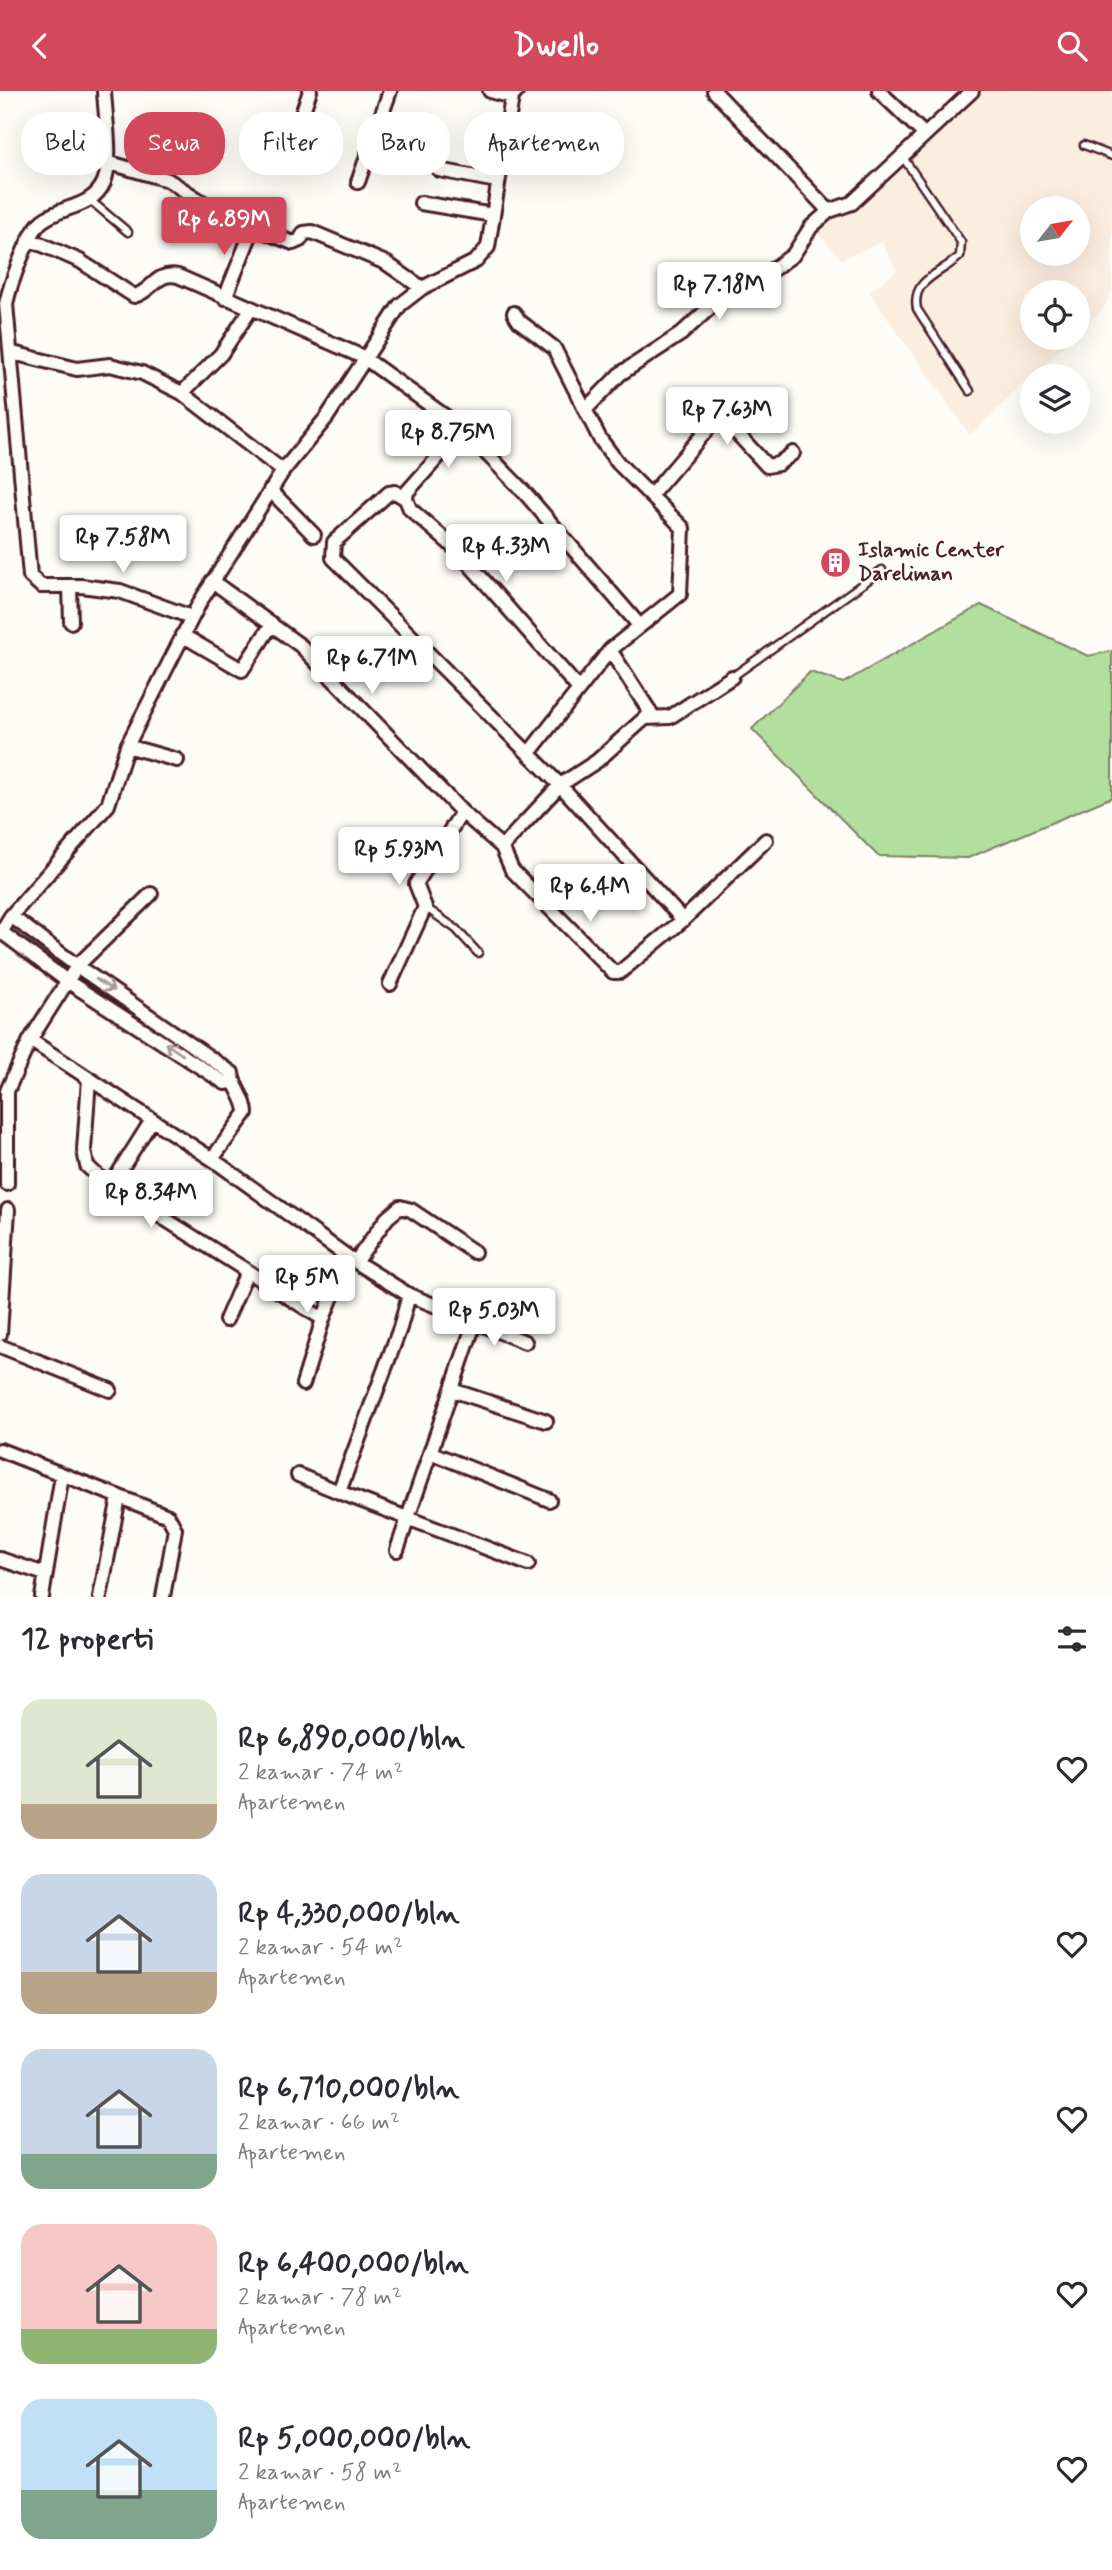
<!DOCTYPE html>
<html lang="id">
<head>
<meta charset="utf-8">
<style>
  :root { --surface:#fff; --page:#f7f7f7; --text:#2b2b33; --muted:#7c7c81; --accent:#d1495b }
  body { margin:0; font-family:Mynerve,sans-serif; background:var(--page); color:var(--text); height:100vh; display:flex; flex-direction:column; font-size:26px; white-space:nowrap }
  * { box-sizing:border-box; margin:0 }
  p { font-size:23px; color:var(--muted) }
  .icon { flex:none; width:38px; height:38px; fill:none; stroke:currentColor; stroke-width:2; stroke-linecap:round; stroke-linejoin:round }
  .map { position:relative; height:1506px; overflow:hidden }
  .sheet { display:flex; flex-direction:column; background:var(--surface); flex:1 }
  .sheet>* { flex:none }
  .banner { position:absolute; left:21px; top:21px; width:700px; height:63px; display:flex; gap:14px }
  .needle { width:46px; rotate:59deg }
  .controls { position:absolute; left:1020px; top:105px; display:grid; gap:14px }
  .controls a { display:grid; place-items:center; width:70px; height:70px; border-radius:50%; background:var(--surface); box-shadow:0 7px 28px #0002; font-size:35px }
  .price { position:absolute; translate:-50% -60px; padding:0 16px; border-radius:7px; background:#fff; color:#222; font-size:23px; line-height:46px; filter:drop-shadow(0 2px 4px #0008) }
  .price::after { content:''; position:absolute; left:50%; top:42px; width:21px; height:16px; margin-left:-10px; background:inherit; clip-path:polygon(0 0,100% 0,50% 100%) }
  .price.selected { background:var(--accent); color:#fff }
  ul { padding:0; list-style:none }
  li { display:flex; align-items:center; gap:21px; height:175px; padding:0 21px }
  li span { display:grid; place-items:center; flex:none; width:196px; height:140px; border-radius:21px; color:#555 }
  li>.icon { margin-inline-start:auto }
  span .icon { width:84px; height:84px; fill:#fffc; stroke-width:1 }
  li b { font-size:30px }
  h2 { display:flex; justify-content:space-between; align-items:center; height:84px; padding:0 21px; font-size:30px }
  .tag { padding:0 24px; border-radius:28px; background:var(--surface); box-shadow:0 7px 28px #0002; font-size:24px; line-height:63px }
  .tag.selected { background:var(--accent); color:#fff }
  header { display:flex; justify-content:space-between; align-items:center; height:91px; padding:0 21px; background:var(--accent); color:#fff; font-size:32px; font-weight:700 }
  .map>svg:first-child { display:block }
</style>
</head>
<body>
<header><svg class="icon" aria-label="back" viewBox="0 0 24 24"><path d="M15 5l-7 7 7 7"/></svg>Dwello<svg class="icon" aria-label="search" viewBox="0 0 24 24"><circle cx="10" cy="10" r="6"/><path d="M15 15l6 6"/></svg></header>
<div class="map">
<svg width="1112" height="1506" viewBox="0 0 1112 1506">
  <rect width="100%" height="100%" fill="#fdfcf7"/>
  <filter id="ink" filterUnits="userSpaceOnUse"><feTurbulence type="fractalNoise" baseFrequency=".0143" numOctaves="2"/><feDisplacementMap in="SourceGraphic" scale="14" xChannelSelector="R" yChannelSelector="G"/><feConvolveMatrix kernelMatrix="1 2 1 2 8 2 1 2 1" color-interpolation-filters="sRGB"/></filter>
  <g filter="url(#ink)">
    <!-- built -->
    <path fill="#fceedf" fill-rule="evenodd" d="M 963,0 L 1112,0 L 1112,201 L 1105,215 L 1078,241 L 1078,201 L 1032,201 L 1032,247 L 1072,247 L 970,344 L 869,201 L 897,180 L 882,151 L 841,168 L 818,142 L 825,114 L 856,101 ZM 1032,117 L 1078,117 L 1078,163 L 1032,163 Z"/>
    <!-- green -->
    <path fill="#b2df9e" stroke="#7e7f64" stroke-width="2" d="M 981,514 L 1088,565 L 1112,560 L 1112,706 L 968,767 L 878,765 L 752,638 L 810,581 L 843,592 Z"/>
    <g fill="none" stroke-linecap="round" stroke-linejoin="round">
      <defs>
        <path id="lane" d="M 1084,54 L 1112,65
          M 902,65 L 961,151 L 960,165 C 941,183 911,188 917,218 L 970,300
          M 90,109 L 128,141
          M 732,586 L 882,479
          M 425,816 L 456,838 L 478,862"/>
        <path id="street" d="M 104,0 C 105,24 113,69 104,91 C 92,118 62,114 42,130 C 28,142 10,194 6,213 L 30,485 L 41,495 L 81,495 L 120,500 L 191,526
          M 490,0 L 512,6
          M 714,0 L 829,120 L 852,112 L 972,0
          M 879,0 L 925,44
          M 293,48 L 310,0
          M 107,71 L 168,89 L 224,125 L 293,152 L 300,149 L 304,142 L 312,141 L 386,172 L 422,197
          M 439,79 L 497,90
          M 358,91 L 390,0
          M 421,112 L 493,124
          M 31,149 L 80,170 L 134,205 C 152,201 156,180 178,185 L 363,266 L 463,338 L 525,402 L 639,534
          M 225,207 L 253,137
          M 514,222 L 519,230 L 554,257 L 600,348 L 618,372 L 683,437 L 680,503 L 610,559 L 529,662
          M 13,262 L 77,278 L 110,274 L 142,282 L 182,302 L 283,380
          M 182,302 L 221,263 L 251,218
          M 585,319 L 620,283 L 681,243 L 716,211 L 758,189 L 793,164 L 811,136 L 829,120
          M 270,399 L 314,444
          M 652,403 L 717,327 L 724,328 L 767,375 L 778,373 L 793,362
          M 406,408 L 407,401 L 463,338
          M 212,490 L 301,555 L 462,721 L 502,756 L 512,779 L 613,881 L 620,881 L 683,829
          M 70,496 L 71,531
          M 182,544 L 242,579 L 272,533
          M 610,559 L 652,624
          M 578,597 L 456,458 L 410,418 L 406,408 L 395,401 L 389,402 L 334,451 L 333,467 L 560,694 L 683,829 L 766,749
          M 127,655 L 177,669
          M 502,756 L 560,694 L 597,670 L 645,627 L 670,626 L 732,586
          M 11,825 L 77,875 L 232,982 C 233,996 246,1007 246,1022 L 212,1068
          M 0,840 L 67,890 L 225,992 L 231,991
          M 0,843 L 11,825 L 108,714 L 127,655 L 200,511 L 283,380 L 327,326 L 400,214 L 422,197 L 476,170 L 488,156 L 512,6 L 517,0
          M 390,893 L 425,816 L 416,793 L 462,721
          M 30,949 L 212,1068 L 348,1166 L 409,1204 L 525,1251
          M 89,988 L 84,1059 L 87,1075 L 100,1087 L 323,1228
          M 7,1093 L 7,1000 L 30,949 L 77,875 L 151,803
          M 111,1094 L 152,1029
          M 356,1170 L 387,1127 L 400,1116 L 411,1119 L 474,1161
          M 409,1204 L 400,1237 L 339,1401 L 528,1473
          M 226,1229 L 247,1181
          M 0,1243 L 8,1119
          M 0,1255 L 110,1299
          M 303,1293 L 323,1228 L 348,1166
          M 452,1299 L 546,1330
          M 0,1359 L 168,1425 L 175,1438 L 163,1506
          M 432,1362 L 549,1409
          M 298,1384 L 339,1401
          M 397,1459 L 474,1233
          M 0,1468 L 45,1483
          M 42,1506 L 62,1384
          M 100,1506 L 119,1406"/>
      </defs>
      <!-- lane casing -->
      <use href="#lane" stroke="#4a1f2b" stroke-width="11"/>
      <!-- street casing -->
      <use href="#street" stroke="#4a1f2b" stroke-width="18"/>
      <!-- lane -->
      <use href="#lane" stroke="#fdfcf7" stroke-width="6"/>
      <!-- street -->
      <use href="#street" stroke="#fdfcf7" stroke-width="12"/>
    </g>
    <!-- one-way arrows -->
    <defs><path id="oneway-shaft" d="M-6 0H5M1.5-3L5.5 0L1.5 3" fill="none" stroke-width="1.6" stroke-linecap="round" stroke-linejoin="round" transform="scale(1.75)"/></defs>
    <g stroke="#ac999b">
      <use href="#oneway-shaft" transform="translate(105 894) rotate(33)"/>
      <use href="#oneway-shaft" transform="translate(174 958) rotate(-146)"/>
    </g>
  </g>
  <!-- icons -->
  <defs>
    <symbol id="building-disc" viewBox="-11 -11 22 22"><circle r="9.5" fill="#d1495b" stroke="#fdfcf7"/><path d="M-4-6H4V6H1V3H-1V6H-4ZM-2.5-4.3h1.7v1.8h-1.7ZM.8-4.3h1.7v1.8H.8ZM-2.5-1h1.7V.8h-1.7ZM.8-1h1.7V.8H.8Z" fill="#fff"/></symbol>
  </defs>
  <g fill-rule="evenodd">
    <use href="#building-disc" x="818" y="454" width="35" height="35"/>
  </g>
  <g text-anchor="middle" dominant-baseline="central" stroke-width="5" stroke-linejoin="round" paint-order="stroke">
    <!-- poi labels -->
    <g font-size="21" font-weight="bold" fill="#4a1f2b" stroke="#fdfcf7" text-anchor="start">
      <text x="858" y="459">Islamic Center<tspan x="858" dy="24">Dareliman</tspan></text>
    </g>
  </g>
</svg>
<div class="controls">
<a><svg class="needle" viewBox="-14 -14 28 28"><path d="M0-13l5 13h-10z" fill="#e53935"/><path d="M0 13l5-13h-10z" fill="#7c7c81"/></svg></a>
<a><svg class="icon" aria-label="locate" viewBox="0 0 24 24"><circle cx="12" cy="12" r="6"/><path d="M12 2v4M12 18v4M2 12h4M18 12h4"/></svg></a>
<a><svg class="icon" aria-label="layers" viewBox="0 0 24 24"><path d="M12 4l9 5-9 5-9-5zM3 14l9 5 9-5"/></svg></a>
</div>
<b class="price selected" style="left:224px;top:166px">Rp 6.89M</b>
<b class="price" style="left:719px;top:231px">Rp 7.18M</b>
<b class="price" style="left:727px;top:356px">Rp 7.63M</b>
<b class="price" style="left:448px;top:379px">Rp 8.75M</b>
<b class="price" style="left:123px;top:484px">Rp 7.58M</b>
<b class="price" style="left:506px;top:493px">Rp 4.33M</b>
<b class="price" style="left:372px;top:605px">Rp 6.71M</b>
<b class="price" style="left:399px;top:796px">Rp 5.93M</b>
<b class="price" style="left:590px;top:833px">Rp 6.4M</b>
<b class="price" style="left:151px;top:1139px">Rp 8.34M</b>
<b class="price" style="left:307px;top:1224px">Rp 5M</b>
<b class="price" style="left:494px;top:1257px">Rp 5.03M</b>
<div class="banner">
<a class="tag">Beli</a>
<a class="tag selected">Sewa</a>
<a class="tag">Filter</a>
<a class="tag">Baru</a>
<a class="tag">Apartemen</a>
</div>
</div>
<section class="sheet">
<h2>12 properti<svg class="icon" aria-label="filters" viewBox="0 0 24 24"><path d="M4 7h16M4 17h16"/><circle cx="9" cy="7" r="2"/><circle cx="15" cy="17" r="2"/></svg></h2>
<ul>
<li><span style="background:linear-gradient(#dfe7d0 75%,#b9a48a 0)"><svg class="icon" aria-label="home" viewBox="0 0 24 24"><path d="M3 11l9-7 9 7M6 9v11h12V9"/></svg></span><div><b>Rp 6,890,000/bln</b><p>2 kamar · 74 m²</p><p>Apartemen</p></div><svg class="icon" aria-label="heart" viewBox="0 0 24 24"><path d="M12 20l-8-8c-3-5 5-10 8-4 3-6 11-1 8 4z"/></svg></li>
<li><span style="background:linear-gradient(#c9d6e8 70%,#b9a48a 0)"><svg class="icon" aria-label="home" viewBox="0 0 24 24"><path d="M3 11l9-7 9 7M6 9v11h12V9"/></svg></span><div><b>Rp 4,330,000/bln</b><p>2 kamar · 54 m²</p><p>Apartemen</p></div><svg class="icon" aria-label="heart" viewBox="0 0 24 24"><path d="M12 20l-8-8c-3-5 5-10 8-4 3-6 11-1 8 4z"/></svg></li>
<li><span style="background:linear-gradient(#c9d6e8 75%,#7fa58c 0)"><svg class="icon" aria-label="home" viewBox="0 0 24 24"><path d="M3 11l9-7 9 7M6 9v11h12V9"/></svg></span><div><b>Rp 6,710,000/bln</b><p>2 kamar · 66 m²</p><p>Apartemen</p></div><svg class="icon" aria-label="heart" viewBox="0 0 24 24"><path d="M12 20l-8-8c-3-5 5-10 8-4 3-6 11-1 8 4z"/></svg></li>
<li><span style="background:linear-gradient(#f6c9c9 75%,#8fb573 0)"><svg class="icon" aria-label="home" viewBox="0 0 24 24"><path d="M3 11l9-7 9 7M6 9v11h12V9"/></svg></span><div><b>Rp 6,400,000/bln</b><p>2 kamar · 78 m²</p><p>Apartemen</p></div><svg class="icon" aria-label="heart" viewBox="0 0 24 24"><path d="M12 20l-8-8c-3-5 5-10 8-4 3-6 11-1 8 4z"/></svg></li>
<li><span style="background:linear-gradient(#bfe0f5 65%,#7fa58c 0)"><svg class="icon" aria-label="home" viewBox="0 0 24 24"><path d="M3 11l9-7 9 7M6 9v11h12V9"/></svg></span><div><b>Rp 5,000,000/bln</b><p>2 kamar · 58 m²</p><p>Apartemen</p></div><svg class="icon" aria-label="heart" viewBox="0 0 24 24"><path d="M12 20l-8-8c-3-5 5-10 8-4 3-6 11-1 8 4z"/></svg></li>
</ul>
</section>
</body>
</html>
